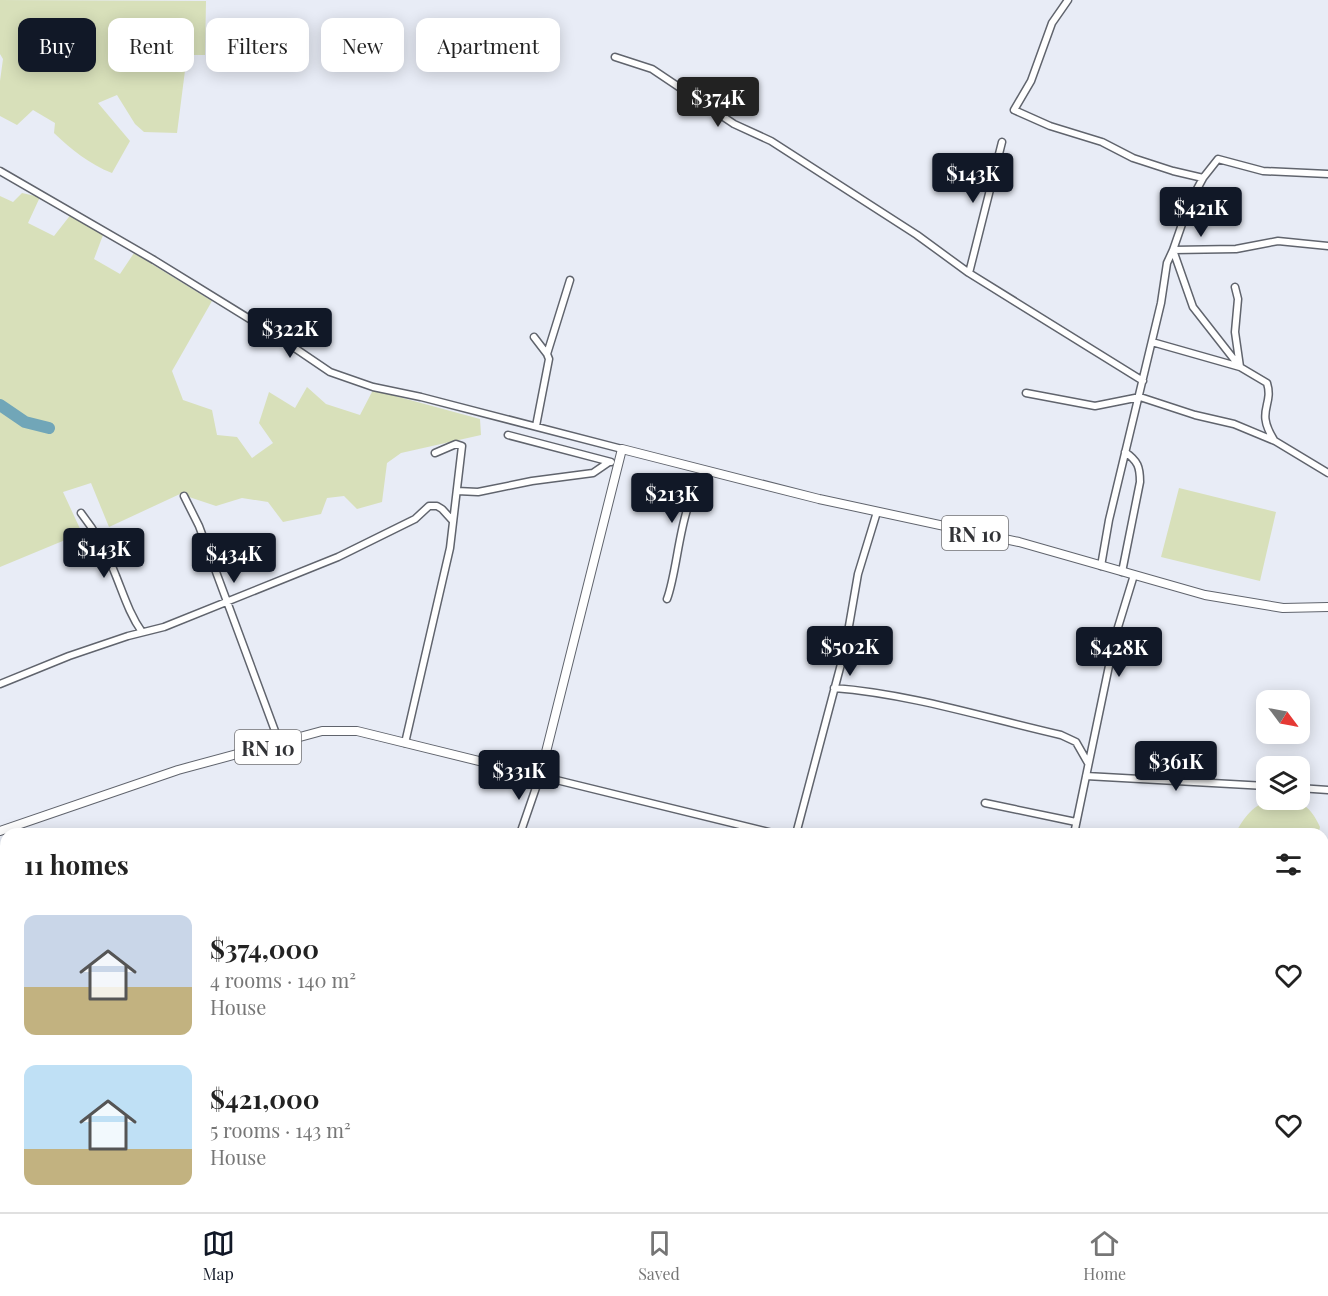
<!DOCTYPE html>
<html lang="en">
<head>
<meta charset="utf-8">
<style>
  :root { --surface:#fff; --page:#f2f2f2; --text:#222; --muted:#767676; --line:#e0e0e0; --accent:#111827 }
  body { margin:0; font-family:"Playfair Display",serif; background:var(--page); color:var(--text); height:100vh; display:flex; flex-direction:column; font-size:22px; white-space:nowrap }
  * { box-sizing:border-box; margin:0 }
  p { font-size:20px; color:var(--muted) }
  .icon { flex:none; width:33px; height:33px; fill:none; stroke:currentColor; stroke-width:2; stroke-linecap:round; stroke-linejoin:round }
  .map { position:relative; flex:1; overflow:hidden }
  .drawer { position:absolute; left:0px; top:828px; width:1329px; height:384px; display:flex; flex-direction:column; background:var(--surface); border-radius:18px 18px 0 0; box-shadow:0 3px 15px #0003 }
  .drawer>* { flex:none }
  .guide { position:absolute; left:18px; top:18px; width:600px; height:54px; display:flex; gap:12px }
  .needle { width:39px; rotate:122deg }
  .controls { position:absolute; left:1256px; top:690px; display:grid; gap:12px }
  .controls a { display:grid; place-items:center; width:54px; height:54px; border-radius:12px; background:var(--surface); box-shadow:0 3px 15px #0003; font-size:30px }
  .price { position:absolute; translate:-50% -51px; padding:0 14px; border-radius:6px; background:var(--accent); color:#fff; font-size:20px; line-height:39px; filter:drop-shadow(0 2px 3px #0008) }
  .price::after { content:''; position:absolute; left:50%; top:36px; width:18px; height:14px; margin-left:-9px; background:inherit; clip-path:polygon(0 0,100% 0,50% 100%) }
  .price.active { background:#222; color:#fff }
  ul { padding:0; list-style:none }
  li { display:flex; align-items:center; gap:18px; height:150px; padding:0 24px }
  li span { display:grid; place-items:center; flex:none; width:168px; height:120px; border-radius:12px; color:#555 }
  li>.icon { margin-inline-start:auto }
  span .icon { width:72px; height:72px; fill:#fffc; stroke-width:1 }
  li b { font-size:26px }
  h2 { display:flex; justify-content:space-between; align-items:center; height:72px; padding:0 24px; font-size:26px }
  .chip { padding:0 21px; border-radius:12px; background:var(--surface); box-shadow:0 3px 15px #0003; font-size:21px; line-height:54px }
  .chip.active { background:var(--accent); color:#fff }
  .tab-bar { display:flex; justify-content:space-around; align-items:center; height:84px; border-top:2px solid var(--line); background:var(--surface); font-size:16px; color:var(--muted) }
  .tab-bar a { display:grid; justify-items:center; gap:3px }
  .tab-bar .active { color:var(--accent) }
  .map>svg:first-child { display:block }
</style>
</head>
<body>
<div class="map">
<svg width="1328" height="1212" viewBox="0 0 1328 1212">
  <rect width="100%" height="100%" fill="#e8ecf6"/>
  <!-- green -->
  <path fill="#d8e0ba" d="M 0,0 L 206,1 L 205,55 L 187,55 L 177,133 L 144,132 L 135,124 L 117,95 L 98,103 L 130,141 L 112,173 C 89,164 72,150 54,133 L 55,123 L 33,110 L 17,125 L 0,116 L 0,81 L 3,59 L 0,54 Z
    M 22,193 L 40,197 L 28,223 L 54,236 L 72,213 L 103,235 L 94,259 L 120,274 L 134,253 L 212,301 L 172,371 L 183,400 L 212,410 L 217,435 L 237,437 L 252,458 L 273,443 L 259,423 L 269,392 L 295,408 L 307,387 L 326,404 L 360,415 L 373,390 L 480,419 L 481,435 L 401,453 L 387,463 L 382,502 L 357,509 L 344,496 L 327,498 L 321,514 L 283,522 L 268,502 L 242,498 L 216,506 L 180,494 L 109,527 L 91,483 L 63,492 L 82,533 L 0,567 L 0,196 L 13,202 Z
    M 1179,488 L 1276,512 L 1260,581 L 1161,557 Z
    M 1273,800 C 1298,799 1309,803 1320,827 L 1318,834 L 1235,834 C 1244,817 1254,803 1273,800 Z
    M 6,918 L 6,1206 L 391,1206 L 390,1212 L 0,1212 L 0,919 Z"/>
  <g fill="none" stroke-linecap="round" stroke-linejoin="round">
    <!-- river -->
    <path stroke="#71a6b8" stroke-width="12" d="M 0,405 L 25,422 L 49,428"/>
    <defs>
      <path id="minor" d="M 1068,0 L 1052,23 L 1031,81 L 1014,110 L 1050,126 L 1102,142 L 1133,158 L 1173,171 L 1203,178
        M 615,57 L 652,69 L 734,124 L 771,141 L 917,235 L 969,273 L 1143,381
        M 0,171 L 154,260 L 274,334 L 330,372 L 373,387 L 421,397 L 622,449
        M 969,273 L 1002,142
        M 1235,287 L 1238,299 L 1235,332 L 1240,367 L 1267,383 C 1274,406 1255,410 1274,440
        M 534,337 L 547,354 L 549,359 L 536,426
        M 1152,342 L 1240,367 L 1193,307 L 1173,250 L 1189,204 L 1203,178 L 1218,159 L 1263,171 L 1328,174
        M 547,354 L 570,280
        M 1026,393 L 1095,406 L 1140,397 L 1195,415 L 1234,424 L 1275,441 L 1328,473
        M 508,435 L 611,462
        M 457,491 L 478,492 L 532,481 L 593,473 L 609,462
        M 184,496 L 199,526 L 275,731 L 277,745
        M 81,513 C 96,532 108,554 116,576 C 124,596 130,615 142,632
        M 1101,566 L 1109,520 L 1161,303 L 1167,263 L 1173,250 L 1236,249 L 1278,241 L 1328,246
        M 1122,572 L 1140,482 C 1140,467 1138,461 1125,452
        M 667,599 C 680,564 679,493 710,473
        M 0,684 L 69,656 L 128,636 L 164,627 L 338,557 L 415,519 L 429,506 L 437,506 L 442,509 L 452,520
        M 834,688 C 911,694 986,718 1061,735 L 1076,742 L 1088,763
        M 405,743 L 450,548 L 462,446 L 456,444 L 435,453
        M 1086,776 L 1266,786
        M 1299,788 L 1328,790
        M 985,803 L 1076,822
        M 520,834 L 540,776 L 777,834
        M 796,834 L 845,649 L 858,574 L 877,512
        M 1074,834 L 1115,637 L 1134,575
        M 1323,910 L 1328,908
        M 1323,965 L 1328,966
        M 1323,1086 L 1328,1082
        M 1323,1099 L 1328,1101
        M 1323,1145 L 1328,1127
        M 658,1206 L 661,1212
        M 1199,1206 L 1217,1212
        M 326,1212 L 330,1206
        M 1011,1212 L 1012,1206
        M 1144,1212 L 1151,1206
        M 1304,1212 L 1306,1206"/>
      <path id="major" d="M 0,831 L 178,770 L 322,731 L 357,731 L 540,776 L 622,449 L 819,499 L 1019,542 L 1205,595 L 1283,608 L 1328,607"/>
    </defs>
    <!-- minor casing -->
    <use href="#minor" stroke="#60646d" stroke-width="9"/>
    <!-- major casing -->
    <use href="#major" stroke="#60646d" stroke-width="10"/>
    <!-- minor -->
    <use href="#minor" stroke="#fff" stroke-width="6"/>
    <!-- major -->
    <use href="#major" stroke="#fff" stroke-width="8"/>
  </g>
  <g text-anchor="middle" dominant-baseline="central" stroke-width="4.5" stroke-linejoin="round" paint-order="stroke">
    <!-- shield labels -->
    <g fill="#fff" stroke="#707073" stroke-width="1.5">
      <rect x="942" y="516" width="66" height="34" rx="4.5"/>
      <rect x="235" y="730" width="66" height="34" rx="4.5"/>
    </g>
    <g font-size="20" font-weight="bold" fill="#323337">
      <text x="975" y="533">RN 10</text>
      <text x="268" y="747">RN 10</text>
    </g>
  </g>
</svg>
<div class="controls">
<a><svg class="needle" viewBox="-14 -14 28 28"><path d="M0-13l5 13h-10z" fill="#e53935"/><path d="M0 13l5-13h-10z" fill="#767676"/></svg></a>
<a><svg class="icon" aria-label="layers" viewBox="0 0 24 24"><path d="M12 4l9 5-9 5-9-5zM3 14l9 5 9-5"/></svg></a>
</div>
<b class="price active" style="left:718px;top:128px">$374K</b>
<b class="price" style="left:973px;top:204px">$143K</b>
<b class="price" style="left:1201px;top:238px">$421K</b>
<b class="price" style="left:290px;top:359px">$322K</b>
<b class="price" style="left:672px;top:524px">$213K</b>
<b class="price" style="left:104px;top:579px">$143K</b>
<b class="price" style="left:234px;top:584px">$434K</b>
<b class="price" style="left:850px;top:677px">$502K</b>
<b class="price" style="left:1119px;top:678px">$428K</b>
<b class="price" style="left:1176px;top:792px">$361K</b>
<b class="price" style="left:519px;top:801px">$331K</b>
<div class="guide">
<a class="chip active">Buy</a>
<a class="chip">Rent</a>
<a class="chip">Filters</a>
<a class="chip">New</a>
<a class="chip">Apartment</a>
</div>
<section class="drawer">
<h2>11 homes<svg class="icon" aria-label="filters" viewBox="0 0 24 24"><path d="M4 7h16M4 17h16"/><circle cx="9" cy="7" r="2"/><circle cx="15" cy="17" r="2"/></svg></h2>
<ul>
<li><span style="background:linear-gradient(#c9d6e8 60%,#c2b280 0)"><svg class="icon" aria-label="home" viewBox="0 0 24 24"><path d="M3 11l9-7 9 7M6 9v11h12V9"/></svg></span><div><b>$374,000</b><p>4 rooms · 140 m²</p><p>House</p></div><svg class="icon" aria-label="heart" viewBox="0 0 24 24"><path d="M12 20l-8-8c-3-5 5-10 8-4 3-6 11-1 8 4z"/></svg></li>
<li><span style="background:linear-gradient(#bfe0f5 70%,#c2b280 0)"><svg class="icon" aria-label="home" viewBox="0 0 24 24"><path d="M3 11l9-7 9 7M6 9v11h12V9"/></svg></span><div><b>$421,000</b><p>5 rooms · 143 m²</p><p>House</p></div><svg class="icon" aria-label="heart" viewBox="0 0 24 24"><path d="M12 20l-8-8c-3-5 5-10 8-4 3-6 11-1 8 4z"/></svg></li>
</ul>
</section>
</div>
<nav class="tab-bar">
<a class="active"><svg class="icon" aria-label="map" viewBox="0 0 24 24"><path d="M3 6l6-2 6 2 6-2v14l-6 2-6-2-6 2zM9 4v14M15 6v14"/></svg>Map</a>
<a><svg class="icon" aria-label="saved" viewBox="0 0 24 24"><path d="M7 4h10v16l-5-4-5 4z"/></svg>Saved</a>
<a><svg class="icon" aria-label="home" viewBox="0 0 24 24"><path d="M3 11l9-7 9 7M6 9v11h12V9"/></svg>Home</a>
</nav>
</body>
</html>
